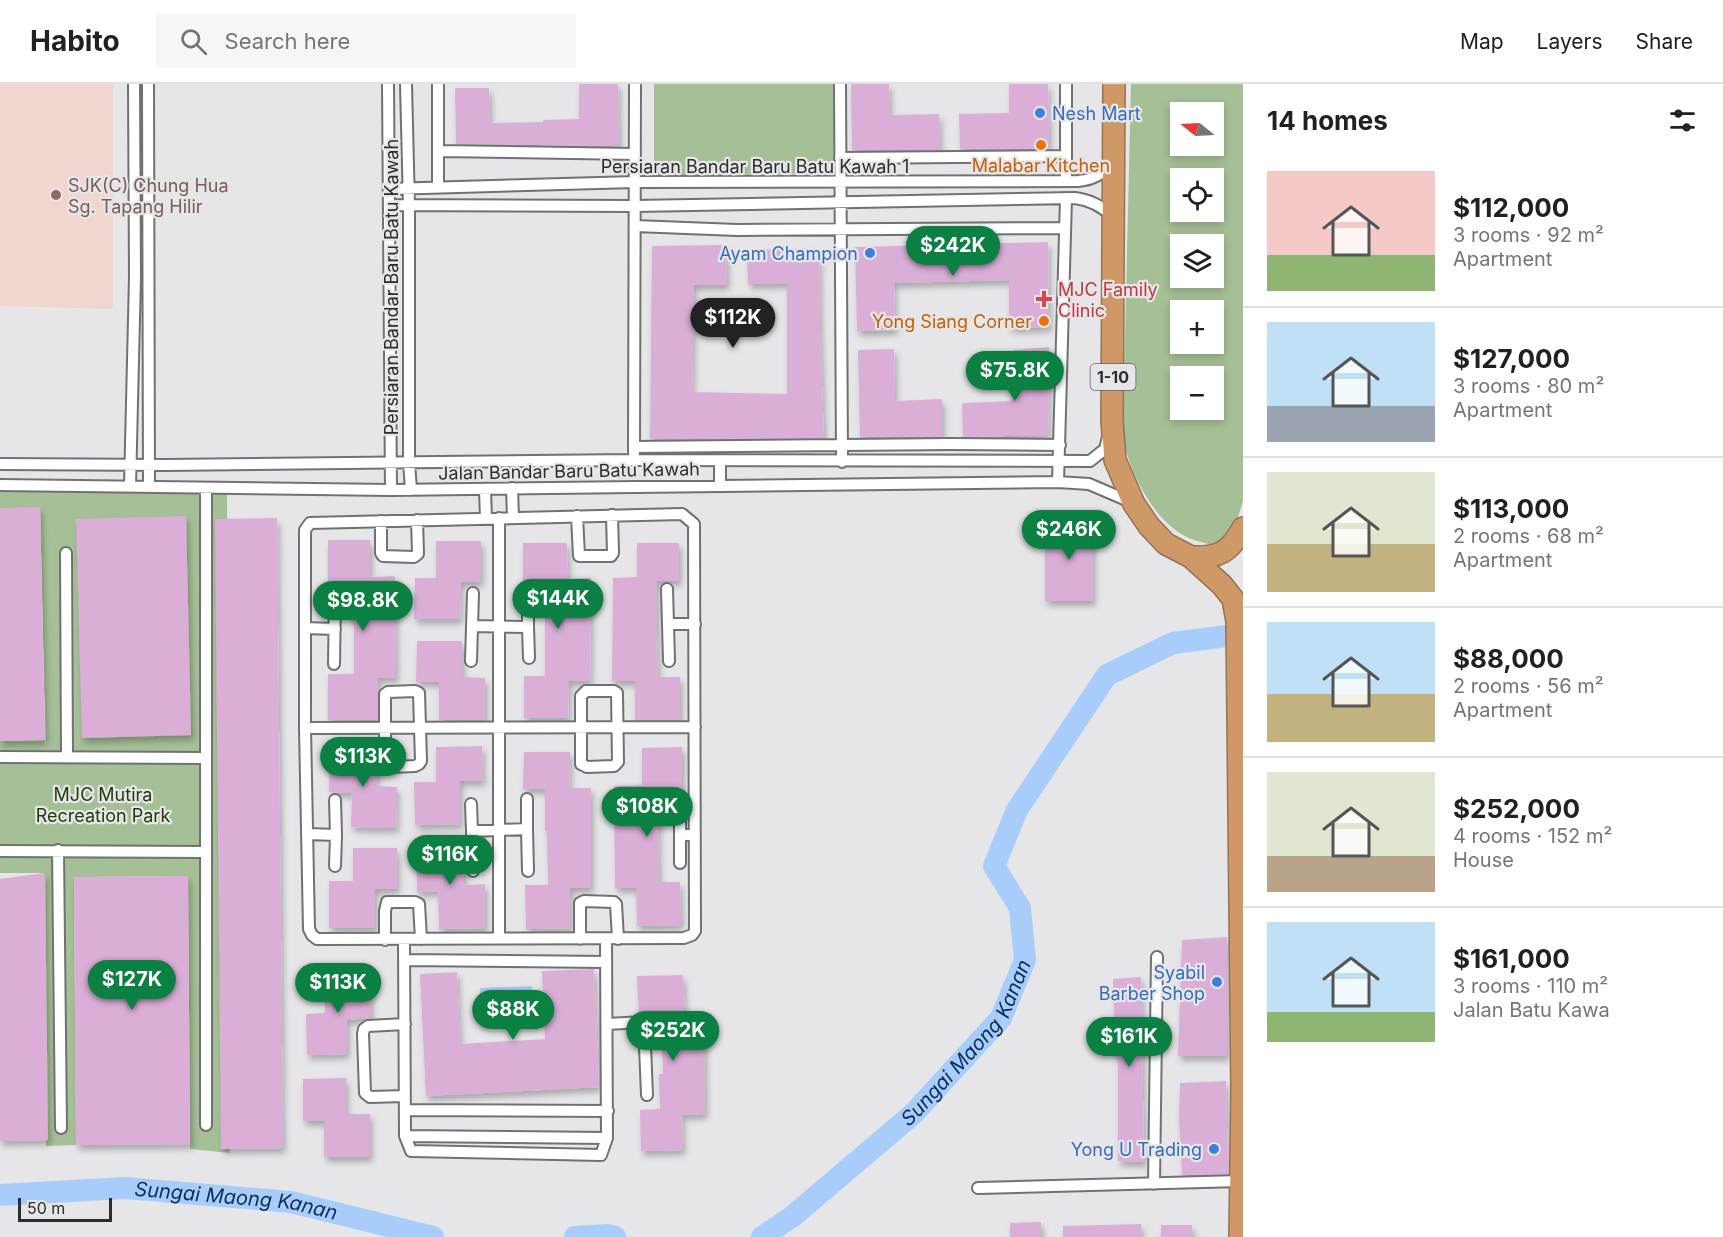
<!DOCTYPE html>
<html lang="en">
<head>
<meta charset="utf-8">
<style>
  :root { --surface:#fff; --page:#f6f6f6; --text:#202124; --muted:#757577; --line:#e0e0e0; --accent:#0b8043 }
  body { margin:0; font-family:Inter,sans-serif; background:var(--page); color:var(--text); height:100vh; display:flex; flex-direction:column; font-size:22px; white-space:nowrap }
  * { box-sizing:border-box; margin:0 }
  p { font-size:20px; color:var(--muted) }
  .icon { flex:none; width:33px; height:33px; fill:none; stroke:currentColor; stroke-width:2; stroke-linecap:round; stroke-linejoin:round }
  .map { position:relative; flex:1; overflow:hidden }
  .panel { display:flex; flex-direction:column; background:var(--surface); width:480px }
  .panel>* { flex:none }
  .needle { width:39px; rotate:288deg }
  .tools { position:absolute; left:1170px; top:18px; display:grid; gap:12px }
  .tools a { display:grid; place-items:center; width:54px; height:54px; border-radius:0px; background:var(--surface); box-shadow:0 3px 9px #0003; font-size:30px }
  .scale { position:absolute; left:18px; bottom:15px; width:94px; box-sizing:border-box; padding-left:6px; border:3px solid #2d2d2e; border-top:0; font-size:16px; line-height:21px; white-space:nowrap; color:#2d2d2e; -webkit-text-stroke:4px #e6e6e8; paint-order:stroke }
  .price { position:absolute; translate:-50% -51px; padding:0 14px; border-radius:21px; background:var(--accent); color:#fff; font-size:20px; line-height:39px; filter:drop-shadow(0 2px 3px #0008) }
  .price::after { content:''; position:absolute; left:50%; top:36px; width:18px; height:14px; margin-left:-9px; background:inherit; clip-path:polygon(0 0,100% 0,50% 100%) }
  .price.on { background:#222; color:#fff }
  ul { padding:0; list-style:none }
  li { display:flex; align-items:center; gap:18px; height:150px; padding:0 24px }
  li+li { border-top:2px solid var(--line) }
  li span { display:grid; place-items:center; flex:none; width:168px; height:120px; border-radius:0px; color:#555 }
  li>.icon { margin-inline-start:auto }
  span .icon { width:72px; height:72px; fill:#fffc; stroke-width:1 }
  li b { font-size:26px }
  h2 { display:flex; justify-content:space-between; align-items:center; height:72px; padding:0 24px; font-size:26px }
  header { display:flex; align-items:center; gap:36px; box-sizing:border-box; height:84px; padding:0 30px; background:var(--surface); border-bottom:2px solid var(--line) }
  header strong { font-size:28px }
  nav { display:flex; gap:33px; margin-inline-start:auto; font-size:21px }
  .search { width:420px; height:54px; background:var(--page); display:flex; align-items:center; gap:15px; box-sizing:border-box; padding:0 21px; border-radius:0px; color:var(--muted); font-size:22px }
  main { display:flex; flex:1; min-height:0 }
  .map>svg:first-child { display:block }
</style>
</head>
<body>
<header>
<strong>Habito</strong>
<div class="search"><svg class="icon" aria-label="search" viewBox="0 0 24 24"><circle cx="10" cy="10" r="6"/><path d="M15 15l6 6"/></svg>Search here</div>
<nav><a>Map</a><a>Layers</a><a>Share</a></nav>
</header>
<main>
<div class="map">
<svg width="1243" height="1153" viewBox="0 0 1243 1153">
  <defs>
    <filter id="shadow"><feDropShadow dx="2.5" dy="5" stdDeviation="3" flood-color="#0004"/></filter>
  </defs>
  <rect width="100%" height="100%" fill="#e6e6e8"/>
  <!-- education -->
  <path fill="#f0d6cf" d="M 0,0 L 113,0 L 113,225 L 0,222 Z"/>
  <!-- green -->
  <path fill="#a5bf96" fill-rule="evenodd" d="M 654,0 L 834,0 L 835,89 L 654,92 Z
    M 1131,0 L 1243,0 L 1243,417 L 1232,452 L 1217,462 C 1205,459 1189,456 1178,448 C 1152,430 1132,392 1125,362 C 1124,354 1124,346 1123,338 ZM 1180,28 L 1214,28 L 1214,62 L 1180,62 ZM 1180,94 L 1214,94 L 1214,128 L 1180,128 ZM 1180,160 L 1214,160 L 1214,194 L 1180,194 ZM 1180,226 L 1214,226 L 1214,260 L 1180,260 ZM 1180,292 L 1214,292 L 1214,326 L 1180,326 Z
    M 0,401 L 227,404 L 230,1069 L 190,1065 L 188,792 L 74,793 L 76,1061 L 46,1062 L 45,789 L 0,789 L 0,657 L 45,656 L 46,663 L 40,424 L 0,424 Z"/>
  <!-- water -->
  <path fill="#a9cdfb" d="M 532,902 L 532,936 L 481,937 L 480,904 Z"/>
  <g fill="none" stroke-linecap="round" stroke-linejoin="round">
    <!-- river -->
    <g stroke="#a9cdfb" stroke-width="22">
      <path id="s1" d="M 0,1111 L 125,1104 L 291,1118 L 433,1153"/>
      <path d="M 575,1153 L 607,1151 L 615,1153"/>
      <path id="s2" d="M 762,1153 L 793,1132 L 913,1030 L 1001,934 L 1025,876 L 1020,824 L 994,782 L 1017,726 L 1107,591 L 1173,559 L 1243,550"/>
    </g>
  </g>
  <!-- building -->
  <path fill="#daaed7" filter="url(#shadow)" d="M 579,0 L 618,0 L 619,62 L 456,60 L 455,4 L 489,4 L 490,39 L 543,38 L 543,36 L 579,35 Z
    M 851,0 L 889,0 L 890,31 L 939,30 L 940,66 L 852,66 Z
    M 1009,0 L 1048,0 L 1049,65 L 960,65 L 959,30 L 1009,29 Z
    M 1048,158 L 1049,243 L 1009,244 L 1009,196 L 894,199 L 895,246 L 857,247 L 855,163 Z
    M 726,161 L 727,201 L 694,201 L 692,308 L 787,310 L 787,199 L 748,200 L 747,166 L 819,164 L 820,249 L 824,354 L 650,355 L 652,162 Z
    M 1049,263 L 1048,351 L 963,353 L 962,319 L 1012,317 L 1013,266 Z
    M 894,265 L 895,317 L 942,315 L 942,353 L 860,353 L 858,266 Z
    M 40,423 L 45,656 L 0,657 L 0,424 Z
    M 186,432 L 191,651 L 82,654 L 76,435 Z
    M 277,434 L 283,1064 L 221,1065 L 215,435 Z
    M 1045,437 L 1093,438 L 1093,517 L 1045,517 Z
    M 328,456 L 370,456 L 370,493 L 395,492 L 396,594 L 378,594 L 378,636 L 328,636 L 328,590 L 354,590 L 354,536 L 350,536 L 350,497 L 328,497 Z
    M 436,457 L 481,457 L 481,498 L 461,498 L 460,535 L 414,535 L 415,494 L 436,494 Z
    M 523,459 L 567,459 L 568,495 L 591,494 L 590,597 L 569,597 L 568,634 L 524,634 L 524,592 L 545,592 L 545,499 L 523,499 Z
    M 637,459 L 679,459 L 679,497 L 657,497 L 657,553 L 658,593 L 680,593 L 680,636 L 635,636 L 635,597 L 612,597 L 613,494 L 637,493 Z
    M 417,557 L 462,557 L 462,593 L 485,594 L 485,636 L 439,636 L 439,598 L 416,598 Z
    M 482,662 L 483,697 L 460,697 L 460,740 L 415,741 L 414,698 L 436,698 L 436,663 Z
    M 682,663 L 682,705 L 660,706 L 660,744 L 658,744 L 659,798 L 680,798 L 681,841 L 637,842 L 636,804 L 615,804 L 614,702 L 642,701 L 642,664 Z
    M 330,665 L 377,666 L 376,702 L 397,703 L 396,744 L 351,743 L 352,709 L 329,708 Z
    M 524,668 L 570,668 L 569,704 L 591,704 L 591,804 L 570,804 L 570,844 L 526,845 L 525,801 L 548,801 L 547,747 L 545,747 L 545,705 L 523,705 Z
    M 463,760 L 464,801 L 485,800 L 485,844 L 439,845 L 438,807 L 417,808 L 416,761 Z
    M 353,764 L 397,764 L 397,805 L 375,805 L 375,844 L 329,844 L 329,797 L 353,797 Z
    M 45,789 L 48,1056 L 0,1057 L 0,795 Z
    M 188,792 L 190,1060 L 76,1061 L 74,793 Z
    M 1227,853 L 1227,972 L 1178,972 L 1182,856 Z
    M 594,885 L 599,1003 L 426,1012 L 420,890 L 457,888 L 460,960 L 545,955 L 542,887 Z
    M 683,891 L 685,930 L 704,929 L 705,1030 L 682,1031 L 683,1066 L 641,1067 L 640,1026 L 660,1025 L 659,990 L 663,990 L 661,933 L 650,934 L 647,931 L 639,931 L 637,892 Z
    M 370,892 L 371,934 L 347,936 L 347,970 L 307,971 L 306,930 L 325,929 L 325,893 Z
    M 1141,893 L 1144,1078 L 1118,1077 L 1118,976 L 1116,976 L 1113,895 Z
    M 346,994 L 346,1030 L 370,1030 L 370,1073 L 324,1073 L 324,1037 L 303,1037 L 303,995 Z
    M 1226,997 L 1228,1090 L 1182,1091 L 1179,1035 L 1180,999 Z
    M 1041,1138 L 1041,1153 L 1010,1153 L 1010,1139 Z
    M 1141,1140 L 1141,1153 L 1063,1153 L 1063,1142 Z
    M 1161,1141 L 1192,1141 L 1192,1153 L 1161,1153 Z"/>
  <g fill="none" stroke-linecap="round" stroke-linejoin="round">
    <defs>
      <path id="street" d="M 148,0 L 149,402
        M 388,0 L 391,406
        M 406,0 L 409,122 L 409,378 L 411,406
        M 438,0 L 438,102
        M 840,0 L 842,378
        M 1066,0 L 1066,97
        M 438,67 L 635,70
        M 840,74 L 1066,72
        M 389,105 L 635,98 L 1078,97 C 1092,96 1102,91 1112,80
        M 389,121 L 635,122 L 1075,114 C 1091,116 1102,122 1113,133
        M 635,142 L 737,146 L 1065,144
        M 634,363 L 952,360 L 1060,361
        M 634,369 L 635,0
        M 720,377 L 720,401
        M 0,380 L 165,381 L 634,376 L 1090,377 L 1105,365 L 1108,353
        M 1058,398 L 1066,114
        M 0,401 L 391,406 L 1058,398 L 1089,400 L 1131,418
        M 130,402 L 135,193 L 134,0
        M 206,404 L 206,1041
        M 512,404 L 513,434
        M 485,405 L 486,435
        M 682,430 L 694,440 L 695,847 L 692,851 L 684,854 L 317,855 L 312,851 L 309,845 L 305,644 L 305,446 L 310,439 Z
        M 577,432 L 579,472 L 611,472 L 613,469 L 612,431
        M 381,437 L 381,469 L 383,472 L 414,473 L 418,470 L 417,436
        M 66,469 L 67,673
        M 667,505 L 668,540 L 695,540
        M 528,517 L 528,543
        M 668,540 L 669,577
        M 472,542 L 528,543 L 529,574
        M 305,544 L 335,545
        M 471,577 L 473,509
        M 334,580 L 335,512
        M 415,607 L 419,609 L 421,677 L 419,680 L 415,682 L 390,683 L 385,678 L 385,610 L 388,608 Z
        M 586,607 L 614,607 L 617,609 L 618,678 L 614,682 L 587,683 L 581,680 L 581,612 Z
        M 305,644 L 695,643
        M 0,673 L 206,674
        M 335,716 L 336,751
        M 471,720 L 472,747 L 527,745 L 528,787
        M 680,728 L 680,751 L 695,751
        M 527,745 L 527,715
        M 472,747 L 473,787
        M 307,750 L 336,751 L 335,782
        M 680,751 L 680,779
        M 58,766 L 61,1044
        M 0,767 L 204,768
        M 499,854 L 499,434
        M 580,855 L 580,819 L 584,817 L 614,818 L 616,820 L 618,855
        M 385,856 L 385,827 L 387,818 L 415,818 L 419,820 L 421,855
        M 404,856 L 405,1052 L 411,1067 L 601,1071 L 607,1054 L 606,855
        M 405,876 L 606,878
        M 405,940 L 368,942 L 364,945 L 363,950 L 365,1009 L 370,1013 L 405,1012
        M 607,940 L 644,938 L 647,1011
        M 405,1026 L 608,1027
        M 405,1052 L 607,1054
        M 1154,1100 L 1157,873
        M 978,1104 L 1241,1097"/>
      <path id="highway" d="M 1114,0 L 1112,337 L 1115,376 L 1134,420 L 1149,442 L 1166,460 L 1191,473 L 1222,501 L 1233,515 L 1237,537 L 1242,1008 L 1240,1153
        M 1191,473 C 1219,474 1229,469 1243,444"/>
    </defs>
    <!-- street casing -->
    <use href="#street" stroke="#717173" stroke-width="14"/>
    <!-- highway casing -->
    <use href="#highway" stroke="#967353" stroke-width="24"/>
    <!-- street -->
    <use href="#street" stroke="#fff" stroke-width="10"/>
    <!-- highway -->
    <use href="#highway" stroke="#cf9967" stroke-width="21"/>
  </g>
  <!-- markers -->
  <g fill="#3f7fe0" stroke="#e6e6e8" stroke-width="2">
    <circle cx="1040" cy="29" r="6"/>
    <circle cx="870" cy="169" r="6"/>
    <circle cx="1217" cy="898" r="6"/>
    <circle cx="1214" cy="1065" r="6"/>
  </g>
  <g fill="#e8710a" stroke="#e6e6e8" stroke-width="2">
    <circle cx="1041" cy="61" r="6"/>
    <circle cx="1044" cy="237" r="6"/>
  </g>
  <circle fill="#8d6e63" stroke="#e6e6e8" stroke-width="2" cx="56" cy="111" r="6"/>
  <path fill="#e0444e" stroke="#e6e6e8" stroke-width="2" d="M1041 206h6v6h6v6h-6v6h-6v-6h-6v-6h6z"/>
  <g text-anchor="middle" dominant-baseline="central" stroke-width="4.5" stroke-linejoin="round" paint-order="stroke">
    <!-- shield labels -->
    <rect fill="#e6e6e8" stroke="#646466" stroke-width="1.5" x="1090.5" y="280" width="45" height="26" rx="4.5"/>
    <g font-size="16" font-weight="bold" fill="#2d2d2e">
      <text x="1113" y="293">1-10</text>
    </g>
    <!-- shop labels -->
    <g font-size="18" fill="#366cbe" stroke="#e6e6e8" text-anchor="end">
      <text x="1052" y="29" text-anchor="start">Nesh Mart</text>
      <text x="858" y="169">Ayam Champion</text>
      <text x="1205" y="888">Syabil<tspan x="1205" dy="21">Barber Shop</tspan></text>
      <text x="1202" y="1065">Yong U Trading</text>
    </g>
    <!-- food labels -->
    <g font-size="18" fill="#c56008" stroke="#e6e6e8">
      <text x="1041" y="81">Malabar Kitchen</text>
      <text x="1032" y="237" text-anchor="end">Yong Siang Corner</text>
    </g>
    <!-- street labels -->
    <g font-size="18" fill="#2d2d2e" stroke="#e6e6e8">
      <text x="755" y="82">Persiaran Bandar Baru Batu Kawah 1</text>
      <text transform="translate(391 203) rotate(-90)">Persiaran Bandar Baru Batu Kawah</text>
      <text transform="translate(569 387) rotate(-1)">Jalan Bandar Baru Batu Kawah</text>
    </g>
    <!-- education labels -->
    <g font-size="18" fill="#785e54" stroke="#e6e6e8" text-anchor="start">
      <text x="68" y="101">SJK(C) Chung Hua<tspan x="68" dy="21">Sg. Tapang Hilir</tspan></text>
    </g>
    <!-- health labels -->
    <g font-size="18" fill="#be3a42" stroke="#e6e6e8" text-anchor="start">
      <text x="1058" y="205">MJC Family<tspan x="1058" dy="21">Clinic</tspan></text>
    </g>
    <!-- park labels -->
    <g font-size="18" fill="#1e3b06" stroke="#e6e6e8">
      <text x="103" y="710">MJC Mutira<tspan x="103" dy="21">Recreation Park</tspan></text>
    </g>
    <!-- water labels -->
    <g font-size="20" font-style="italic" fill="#0b2d56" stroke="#e6e6e8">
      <text stroke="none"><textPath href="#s2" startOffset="285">Sungai Maong Kanan</textPath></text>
      <text stroke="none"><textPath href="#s1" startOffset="237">Sungai Maong Kanan</textPath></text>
    </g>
  </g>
</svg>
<div class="tools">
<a><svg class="needle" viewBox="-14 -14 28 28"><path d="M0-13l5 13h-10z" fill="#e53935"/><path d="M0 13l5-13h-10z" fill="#757577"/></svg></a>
<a><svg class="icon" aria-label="locate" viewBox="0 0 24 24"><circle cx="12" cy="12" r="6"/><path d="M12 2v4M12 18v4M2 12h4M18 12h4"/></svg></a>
<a><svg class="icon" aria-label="layers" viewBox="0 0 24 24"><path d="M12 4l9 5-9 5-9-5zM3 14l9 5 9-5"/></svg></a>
<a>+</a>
<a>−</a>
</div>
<div class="scale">50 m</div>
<b class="price" style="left:953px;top:193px">$242K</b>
<b class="price on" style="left:733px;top:265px">$112K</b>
<b class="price" style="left:1015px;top:318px">$75.8K</b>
<b class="price" style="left:1069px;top:477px">$246K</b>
<b class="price" style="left:558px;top:546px">$144K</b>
<b class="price" style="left:363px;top:548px">$98.8K</b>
<b class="price" style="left:363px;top:704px">$113K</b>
<b class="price" style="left:647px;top:754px">$108K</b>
<b class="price" style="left:450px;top:802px">$116K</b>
<b class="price" style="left:132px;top:927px">$127K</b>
<b class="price" style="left:338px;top:930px">$113K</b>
<b class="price" style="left:513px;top:957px">$88K</b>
<b class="price" style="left:673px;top:978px">$252K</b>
<b class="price" style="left:1129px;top:984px">$161K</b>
</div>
<section class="panel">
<h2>14 homes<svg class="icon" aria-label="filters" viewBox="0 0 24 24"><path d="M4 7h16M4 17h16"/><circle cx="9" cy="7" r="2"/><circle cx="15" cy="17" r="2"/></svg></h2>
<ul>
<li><span style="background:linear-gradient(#f6c9c9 70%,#8fb573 0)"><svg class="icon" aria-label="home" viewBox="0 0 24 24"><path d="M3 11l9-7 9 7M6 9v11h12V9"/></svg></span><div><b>$112,000</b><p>3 rooms · 92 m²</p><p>Apartment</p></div></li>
<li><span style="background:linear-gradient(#bfe0f5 70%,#9aa5b1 0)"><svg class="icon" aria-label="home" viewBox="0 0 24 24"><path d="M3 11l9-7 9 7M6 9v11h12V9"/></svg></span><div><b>$127,000</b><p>3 rooms · 80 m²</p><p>Apartment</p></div></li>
<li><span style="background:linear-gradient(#dfe7d0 60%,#c2b280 0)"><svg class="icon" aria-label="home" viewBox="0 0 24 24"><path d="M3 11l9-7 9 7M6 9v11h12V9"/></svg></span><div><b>$113,000</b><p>2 rooms · 68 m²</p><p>Apartment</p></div></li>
<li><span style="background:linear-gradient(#bfe0f5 60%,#c2b280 0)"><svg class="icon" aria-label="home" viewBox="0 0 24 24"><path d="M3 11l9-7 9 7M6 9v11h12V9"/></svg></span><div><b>$88,000</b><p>2 rooms · 56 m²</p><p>Apartment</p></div></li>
<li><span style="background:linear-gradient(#dfe7d0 70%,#b9a48a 0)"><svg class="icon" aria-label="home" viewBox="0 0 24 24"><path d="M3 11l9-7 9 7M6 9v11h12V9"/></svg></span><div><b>$252,000</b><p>4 rooms · 152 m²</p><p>House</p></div></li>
<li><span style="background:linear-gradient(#bfe0f5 75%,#8fb573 0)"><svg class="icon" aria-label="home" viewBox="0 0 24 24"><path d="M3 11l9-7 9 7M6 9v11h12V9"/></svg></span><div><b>$161,000</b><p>3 rooms · 110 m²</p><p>Jalan Batu Kawa</p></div></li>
</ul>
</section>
</main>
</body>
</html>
